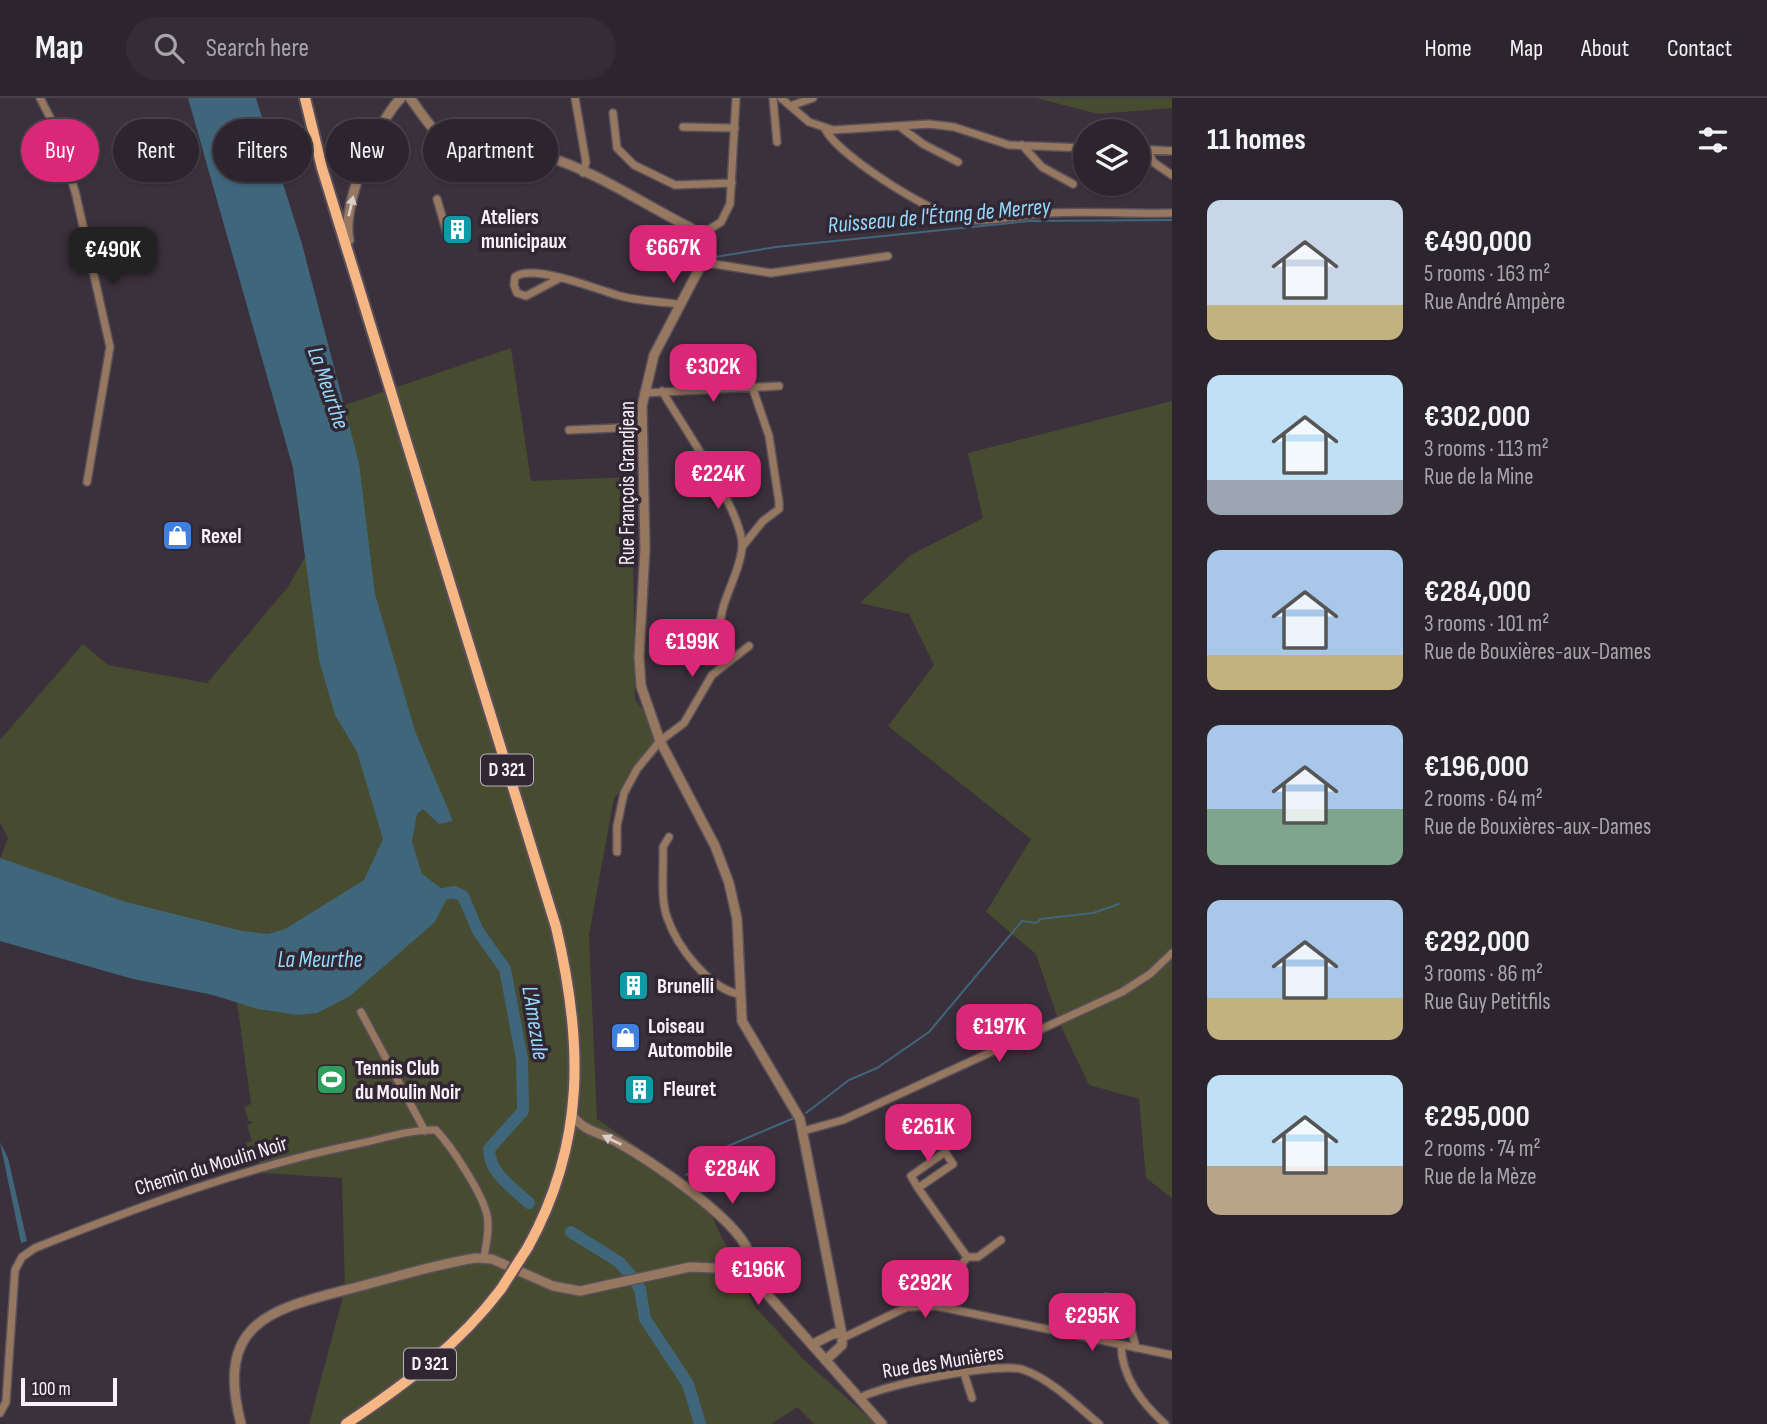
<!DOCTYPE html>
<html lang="en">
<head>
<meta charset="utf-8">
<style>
  :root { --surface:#2c252d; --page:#342d35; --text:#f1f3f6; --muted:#a6a5aa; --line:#484249; --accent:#db2777 }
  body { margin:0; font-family:"Sofia Sans Condensed",sans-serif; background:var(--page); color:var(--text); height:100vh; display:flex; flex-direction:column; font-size:26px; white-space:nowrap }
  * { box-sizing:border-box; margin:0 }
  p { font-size:23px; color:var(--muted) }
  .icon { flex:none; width:38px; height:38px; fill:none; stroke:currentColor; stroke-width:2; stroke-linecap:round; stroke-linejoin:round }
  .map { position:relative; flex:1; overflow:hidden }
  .details { display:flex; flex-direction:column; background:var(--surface); width:595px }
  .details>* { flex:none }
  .top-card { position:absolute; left:21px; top:21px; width:665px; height:63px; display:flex; gap:14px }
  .buttons { position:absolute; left:1073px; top:21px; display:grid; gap:14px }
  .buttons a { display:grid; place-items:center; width:77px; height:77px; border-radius:50%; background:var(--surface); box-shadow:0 2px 5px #0004,0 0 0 2px var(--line); font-size:35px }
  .scale { position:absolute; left:21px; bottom:18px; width:96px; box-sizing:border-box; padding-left:7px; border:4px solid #f8f2f8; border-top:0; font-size:19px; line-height:24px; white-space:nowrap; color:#f8f2f8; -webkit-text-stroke:5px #312732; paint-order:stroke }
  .price { position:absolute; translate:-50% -60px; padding:0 16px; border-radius:14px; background:var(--accent); color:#fff; font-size:23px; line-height:46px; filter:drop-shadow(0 2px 4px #0008) }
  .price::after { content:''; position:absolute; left:50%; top:42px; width:21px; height:16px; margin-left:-10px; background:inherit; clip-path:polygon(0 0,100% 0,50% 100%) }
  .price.selected { background:#222; color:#fff }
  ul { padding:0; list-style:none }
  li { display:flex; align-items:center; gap:21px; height:175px; padding:0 35px }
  li span { display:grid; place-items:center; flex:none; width:196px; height:140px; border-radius:14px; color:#555 }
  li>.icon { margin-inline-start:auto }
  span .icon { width:84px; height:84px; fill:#fffc; stroke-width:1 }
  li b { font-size:30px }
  h2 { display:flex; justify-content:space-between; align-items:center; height:84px; padding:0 35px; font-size:30px }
  .chip { padding:0 24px; border-radius:32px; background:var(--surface); box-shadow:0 2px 5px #0004,0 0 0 2px var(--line); font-size:24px; line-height:63px }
  .chip.selected { background:var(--accent); color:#fff }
  header { display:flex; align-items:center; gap:42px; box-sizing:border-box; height:98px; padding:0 35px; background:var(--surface); border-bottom:2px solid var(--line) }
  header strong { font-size:33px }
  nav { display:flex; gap:38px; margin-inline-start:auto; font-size:24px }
  .search { width:490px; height:63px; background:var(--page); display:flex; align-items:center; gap:18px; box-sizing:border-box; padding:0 24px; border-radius:38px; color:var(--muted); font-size:26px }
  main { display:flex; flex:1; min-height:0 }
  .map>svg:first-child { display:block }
</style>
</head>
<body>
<header>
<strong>Map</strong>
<div class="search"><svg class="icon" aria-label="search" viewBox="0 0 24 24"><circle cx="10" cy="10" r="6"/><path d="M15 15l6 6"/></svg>Search here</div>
<nav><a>Home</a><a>Map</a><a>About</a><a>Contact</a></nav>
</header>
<main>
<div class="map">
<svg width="1172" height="1326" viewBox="0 0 1172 1326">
  <rect width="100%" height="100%" fill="#3b313c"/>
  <!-- green -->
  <path fill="#474b30" d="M 1036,0 L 1172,0 L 1172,10 L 1098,16 Z
    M 511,250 L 531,383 L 632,379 L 635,602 L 669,643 L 614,700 L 589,837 L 597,1021 L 699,1091 L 755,1209 L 804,1262 L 876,1326 L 814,1326 L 797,1309 L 771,1326 L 309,1326 L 345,1191 L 342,1080 L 262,1075 L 259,1058 L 251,1061 L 246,1045 L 252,1043 L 247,1027 L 254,1024 L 249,1023 L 244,1009 L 251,1006 L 236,897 L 0,761 L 8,740 L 0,725 L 0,642 L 83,546 L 108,567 L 207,585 L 288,489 L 338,400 L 339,309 Z
    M 1172,303 L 1172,1100 L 1146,1080 L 1139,1001 L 1089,987 L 1059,924 L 1036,856 L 986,814 L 1031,741 L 888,628 L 934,567 L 909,516 L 860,505 L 911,457 L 983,420 L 968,355 Z"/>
  <!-- water -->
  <path fill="#3f667b" d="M 188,0 L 256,0 L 302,146 L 359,365 L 375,496 L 415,633 L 453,723 L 439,726 L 423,711 L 417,716 L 412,744 L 422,776 L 449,796 L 435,824 L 350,898 L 317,915 L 298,917 L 258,911 L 213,897 L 133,881 L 0,843 L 0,760 L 126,804 L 242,833 L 268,836 L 285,831 L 364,782 L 383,741 L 357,654 L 335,617 L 319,562 L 293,370 Z
    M 0,1044 L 8,1060 L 27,1143 L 21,1145 Z"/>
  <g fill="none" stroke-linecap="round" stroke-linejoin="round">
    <!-- stream -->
    <path stroke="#3f667b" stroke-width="2" d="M 709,160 L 776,149 L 1029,123 L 1172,122
      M 806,1015 L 849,982 L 877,970 L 929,934 L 1022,823 L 1037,825 L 1040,821 L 1093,815 L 1119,806
      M 686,1077 L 728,1048 L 794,1020"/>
    <!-- river -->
    <path stroke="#3f667b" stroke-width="12" d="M 434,798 L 454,794 L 463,798 L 478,833 L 505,871 L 522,961 L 523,1013 L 489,1051 C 489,1075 513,1090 529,1105
      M 571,1134 L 619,1164 L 633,1180 L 640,1191 L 645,1221 L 688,1286 L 700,1326"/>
    <defs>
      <path id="minor" d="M 40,0 L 58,35 L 76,97 L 110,249 L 87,384
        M 575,0 L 586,64 L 583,75
        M 773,0 L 777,44
        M 781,0 L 809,24 L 833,32 L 929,26 L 954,29 L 1009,47 L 1085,50
        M 790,8 L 813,0
        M 613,15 L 617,50 L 634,67 L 675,87 L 732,85
        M 899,28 L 923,46 L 958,64
        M 683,29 L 735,30
        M 825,31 C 838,57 927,113 957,120 C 982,126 1022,117 1048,115 C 1089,113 1131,116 1172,115
        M 1022,47 L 1042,69 L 1073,86
        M 1138,51 L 1172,53
        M 1148,52 L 1153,64 L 1172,77
        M 437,101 L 448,139
        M 699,138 L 721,124 L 730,106 L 736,0
        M 701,164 L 771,175 L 888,158
        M 560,180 L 526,198 L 517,195 L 514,187 L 515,179 C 533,165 599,192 620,198 C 640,203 660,204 680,206
        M 662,293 C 681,325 746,418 742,451 C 738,482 717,506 720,538
        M 644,295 L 779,288
        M 569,332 L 641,329
        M 742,449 L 763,423 L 779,411 L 779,404 L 769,338 L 753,291
        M 669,739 L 663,749 C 664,770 660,800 667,819 C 677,849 708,889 738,896
        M 617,754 L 617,728 L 624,695 L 637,671 L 660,643 L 684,625 L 712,577 L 749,548
        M 361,914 L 425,1033
        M 803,1033 L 843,1022 L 1122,894 L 1150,876 L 1172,855
        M 918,1090 L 953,1066 L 945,1054 L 911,1078 L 918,1090 L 967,1159 L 940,1198 L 936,1208
        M 967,1159 L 978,1159 L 1001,1142
        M 1106,1199 L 1129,1223 L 1136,1250
        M 842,1237 L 847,1238 L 907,1209 L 936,1208 L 1172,1257
        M 1121,1247 C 1122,1280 1142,1305 1165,1326
        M 964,1275 L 972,1300
        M 860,1300 C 881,1287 1002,1263 1024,1272 C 1052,1282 1076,1307 1099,1326
        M 0,1315 L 6,1304 L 15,1172 L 22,1159 L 35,1150 C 140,1108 246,1069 357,1046 C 382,1041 411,1031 436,1032 C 452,1049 482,1095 487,1117 C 490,1131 486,1146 484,1160"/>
      <path id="tertiary" d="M 410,0 C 423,17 434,37 453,47 C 479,62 514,49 542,57 C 594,72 643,106 691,130 L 702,145 L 699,171 L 654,257 L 642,308 L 645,450 L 639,559 L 641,588 L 660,643 L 715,748 L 729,785 L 737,821 L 742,923 L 800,1021 L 842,1237 L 842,1247 L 827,1261
        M 349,142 C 341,108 376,25 401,0
        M 572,1018 C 590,1037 597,1032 617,1044 C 649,1062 736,1120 748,1153 C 751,1162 745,1170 742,1178
        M 813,1246 L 835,1235 L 842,1237
        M 241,1326 C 213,1219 277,1210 361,1188 C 399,1178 437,1166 476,1160 L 492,1161 L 553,1188 L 580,1193 L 690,1169 L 714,1170 L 742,1178 L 767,1196 L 882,1326"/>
      <path id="primary" d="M 305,0 L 322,70 L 556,829 C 583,943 586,1044 528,1149
        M 346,1326 C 404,1287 459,1247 501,1191"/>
    </defs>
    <!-- minor casing -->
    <use href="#minor" stroke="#59505a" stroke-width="10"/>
    <!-- tertiary casing -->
    <use href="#tertiary" stroke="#59505a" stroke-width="12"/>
    <!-- primary casing -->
    <use href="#primary" stroke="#59505a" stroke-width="14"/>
    <!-- minor -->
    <use href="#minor" stroke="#96775f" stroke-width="7"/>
    <!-- tertiary -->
    <use href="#tertiary" stroke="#96775f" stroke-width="9"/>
    <!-- primary -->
    <use href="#primary" stroke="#f6b785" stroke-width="10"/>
    <defs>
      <path id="primary-bridge" d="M 501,1191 L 528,1149"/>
    </defs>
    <!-- primary-bridge casing -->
    <use href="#primary-bridge" stroke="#59505a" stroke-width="14" stroke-linecap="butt"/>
    <!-- primary-bridge -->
    <use href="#primary-bridge" stroke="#f6b785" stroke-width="10"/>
  </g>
  <!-- one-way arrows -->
  <defs><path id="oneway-solid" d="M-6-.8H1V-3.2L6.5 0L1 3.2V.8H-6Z" transform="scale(1.75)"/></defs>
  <g fill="#dbcdca">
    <use href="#oneway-solid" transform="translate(351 108) rotate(-77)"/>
    <use href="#oneway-solid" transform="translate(612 1042) rotate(-154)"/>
  </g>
  <!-- icons -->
  <defs>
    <symbol id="building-square" viewBox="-11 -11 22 22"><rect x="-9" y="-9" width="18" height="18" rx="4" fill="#0f9aa8" stroke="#312732"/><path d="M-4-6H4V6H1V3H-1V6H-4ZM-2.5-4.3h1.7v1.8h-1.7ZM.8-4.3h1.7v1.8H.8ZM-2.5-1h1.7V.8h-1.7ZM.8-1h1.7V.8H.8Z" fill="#fff"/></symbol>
    <symbol id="shop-square" viewBox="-11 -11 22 22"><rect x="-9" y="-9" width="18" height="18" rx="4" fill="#3f7fe0" stroke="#312732"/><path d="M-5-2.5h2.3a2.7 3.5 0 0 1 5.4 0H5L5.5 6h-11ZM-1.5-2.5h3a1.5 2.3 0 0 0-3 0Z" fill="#fff"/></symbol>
    <symbol id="stadium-square" viewBox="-11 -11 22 22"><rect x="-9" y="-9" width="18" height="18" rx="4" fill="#2e9e5b" stroke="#312732"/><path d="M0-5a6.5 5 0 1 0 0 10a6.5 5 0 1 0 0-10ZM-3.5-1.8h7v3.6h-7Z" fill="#fff"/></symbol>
  </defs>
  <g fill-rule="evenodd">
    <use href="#building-square" x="440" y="114" width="35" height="35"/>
    <use href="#shop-square" x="160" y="420" width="35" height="35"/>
    <use href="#building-square" x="616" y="870" width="35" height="35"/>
    <use href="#shop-square" x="608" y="922" width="35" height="35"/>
    <use href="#stadium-square" x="314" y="964" width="35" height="35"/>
    <use href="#building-square" x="622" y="974" width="35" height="35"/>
  </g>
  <g text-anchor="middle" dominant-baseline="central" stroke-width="7" stroke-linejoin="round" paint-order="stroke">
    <!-- shield labels -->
    <g fill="#312732" stroke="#bcb5bd" stroke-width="2">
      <rect x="481" y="656.5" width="52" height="31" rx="5"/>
      <rect x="404" y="1250.5" width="52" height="31" rx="5"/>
    </g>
    <g font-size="19" font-weight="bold" fill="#f8f2f8">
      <text x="507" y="672">D 321</text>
      <text x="430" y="1266">D 321</text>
    </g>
    <!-- poi labels -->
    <g font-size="21" font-weight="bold" fill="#f8f2f8" stroke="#312732" text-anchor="start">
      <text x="481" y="119">Ateliers<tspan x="481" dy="24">municipaux</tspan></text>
      <text x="201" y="438">Rexel</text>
      <text x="657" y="888">Brunelli</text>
      <text x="648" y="928">Loiseau<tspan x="648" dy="24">Automobile</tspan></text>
      <text x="355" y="970">Tennis Club<tspan x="355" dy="24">du Moulin Noir</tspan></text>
      <text x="663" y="991">Fleuret</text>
    </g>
    <!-- street labels -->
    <g font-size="21" fill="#f8f2f8" stroke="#312732">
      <text transform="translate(627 385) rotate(-90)">Rue François Grandjean</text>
      <text transform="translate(211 1068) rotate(-17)">Chemin du Moulin Noir</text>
      <text transform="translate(943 1264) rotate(-9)">Rue des Munières</text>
    </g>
    <!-- water labels -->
    <g font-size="23" font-style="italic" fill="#96d9fe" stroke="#312732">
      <text transform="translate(939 118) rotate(-5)">Ruisseau de l'Étang de Merrey</text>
      <text transform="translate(328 290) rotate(71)">La Meurthe</text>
      <text x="320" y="862">La Meurthe</text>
      <text transform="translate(535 925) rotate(81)">L'Amezule</text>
    </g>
  </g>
</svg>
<div class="buttons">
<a><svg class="icon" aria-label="layers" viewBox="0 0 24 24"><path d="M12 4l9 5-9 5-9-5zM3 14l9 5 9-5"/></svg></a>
</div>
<div class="scale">100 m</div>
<b class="price" style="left:673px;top:187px">€667K</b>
<b class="price selected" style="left:113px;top:189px">€490K</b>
<b class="price" style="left:713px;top:306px">€302K</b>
<b class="price" style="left:718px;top:413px">€224K</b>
<b class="price" style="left:692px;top:581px">€199K</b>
<b class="price" style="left:999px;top:966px">€197K</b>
<b class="price" style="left:928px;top:1066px">€261K</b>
<b class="price" style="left:732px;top:1108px">€284K</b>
<b class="price" style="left:758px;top:1209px">€196K</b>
<b class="price" style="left:925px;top:1222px">€292K</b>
<b class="price" style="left:1092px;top:1255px">€295K</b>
<div class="top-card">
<a class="chip selected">Buy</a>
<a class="chip">Rent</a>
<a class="chip">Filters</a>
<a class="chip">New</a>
<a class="chip">Apartment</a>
</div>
</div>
<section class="details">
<h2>11 homes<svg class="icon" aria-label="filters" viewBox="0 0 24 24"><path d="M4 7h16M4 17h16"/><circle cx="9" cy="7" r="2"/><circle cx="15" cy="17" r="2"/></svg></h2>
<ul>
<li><span style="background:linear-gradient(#c9d6e8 75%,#c2b280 0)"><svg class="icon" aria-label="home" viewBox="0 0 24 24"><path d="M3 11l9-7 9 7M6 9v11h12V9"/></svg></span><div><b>€490,000</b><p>5 rooms · 163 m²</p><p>Rue André Ampère</p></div></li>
<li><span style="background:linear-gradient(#bfe0f5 75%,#9aa5b1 0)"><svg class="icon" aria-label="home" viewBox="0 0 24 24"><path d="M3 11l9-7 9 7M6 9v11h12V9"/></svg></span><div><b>€302,000</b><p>3 rooms · 113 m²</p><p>Rue de la Mine</p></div></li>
<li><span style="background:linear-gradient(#a9c7e8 75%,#c2b280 0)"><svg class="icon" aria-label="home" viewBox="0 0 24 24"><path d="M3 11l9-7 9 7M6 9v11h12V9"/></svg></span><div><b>€284,000</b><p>3 rooms · 101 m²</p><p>Rue de Bouxières-aux-Dames</p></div></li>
<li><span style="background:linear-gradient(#a9c7e8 60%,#7fa58c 0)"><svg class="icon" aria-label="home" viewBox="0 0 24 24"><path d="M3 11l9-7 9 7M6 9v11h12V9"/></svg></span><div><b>€196,000</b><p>2 rooms · 64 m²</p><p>Rue de Bouxières-aux-Dames</p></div></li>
<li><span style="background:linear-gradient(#a9c7e8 70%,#c2b280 0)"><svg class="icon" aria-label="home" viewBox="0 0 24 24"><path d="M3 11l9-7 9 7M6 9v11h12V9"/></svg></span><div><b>€292,000</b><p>3 rooms · 86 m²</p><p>Rue Guy Petitfils</p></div></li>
<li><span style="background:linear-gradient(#bfe0f5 65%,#b9a48a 0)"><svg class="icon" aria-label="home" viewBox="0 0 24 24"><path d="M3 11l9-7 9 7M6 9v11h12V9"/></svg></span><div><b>€295,000</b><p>2 rooms · 74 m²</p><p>Rue de la Mèze</p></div></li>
</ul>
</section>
</main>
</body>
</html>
